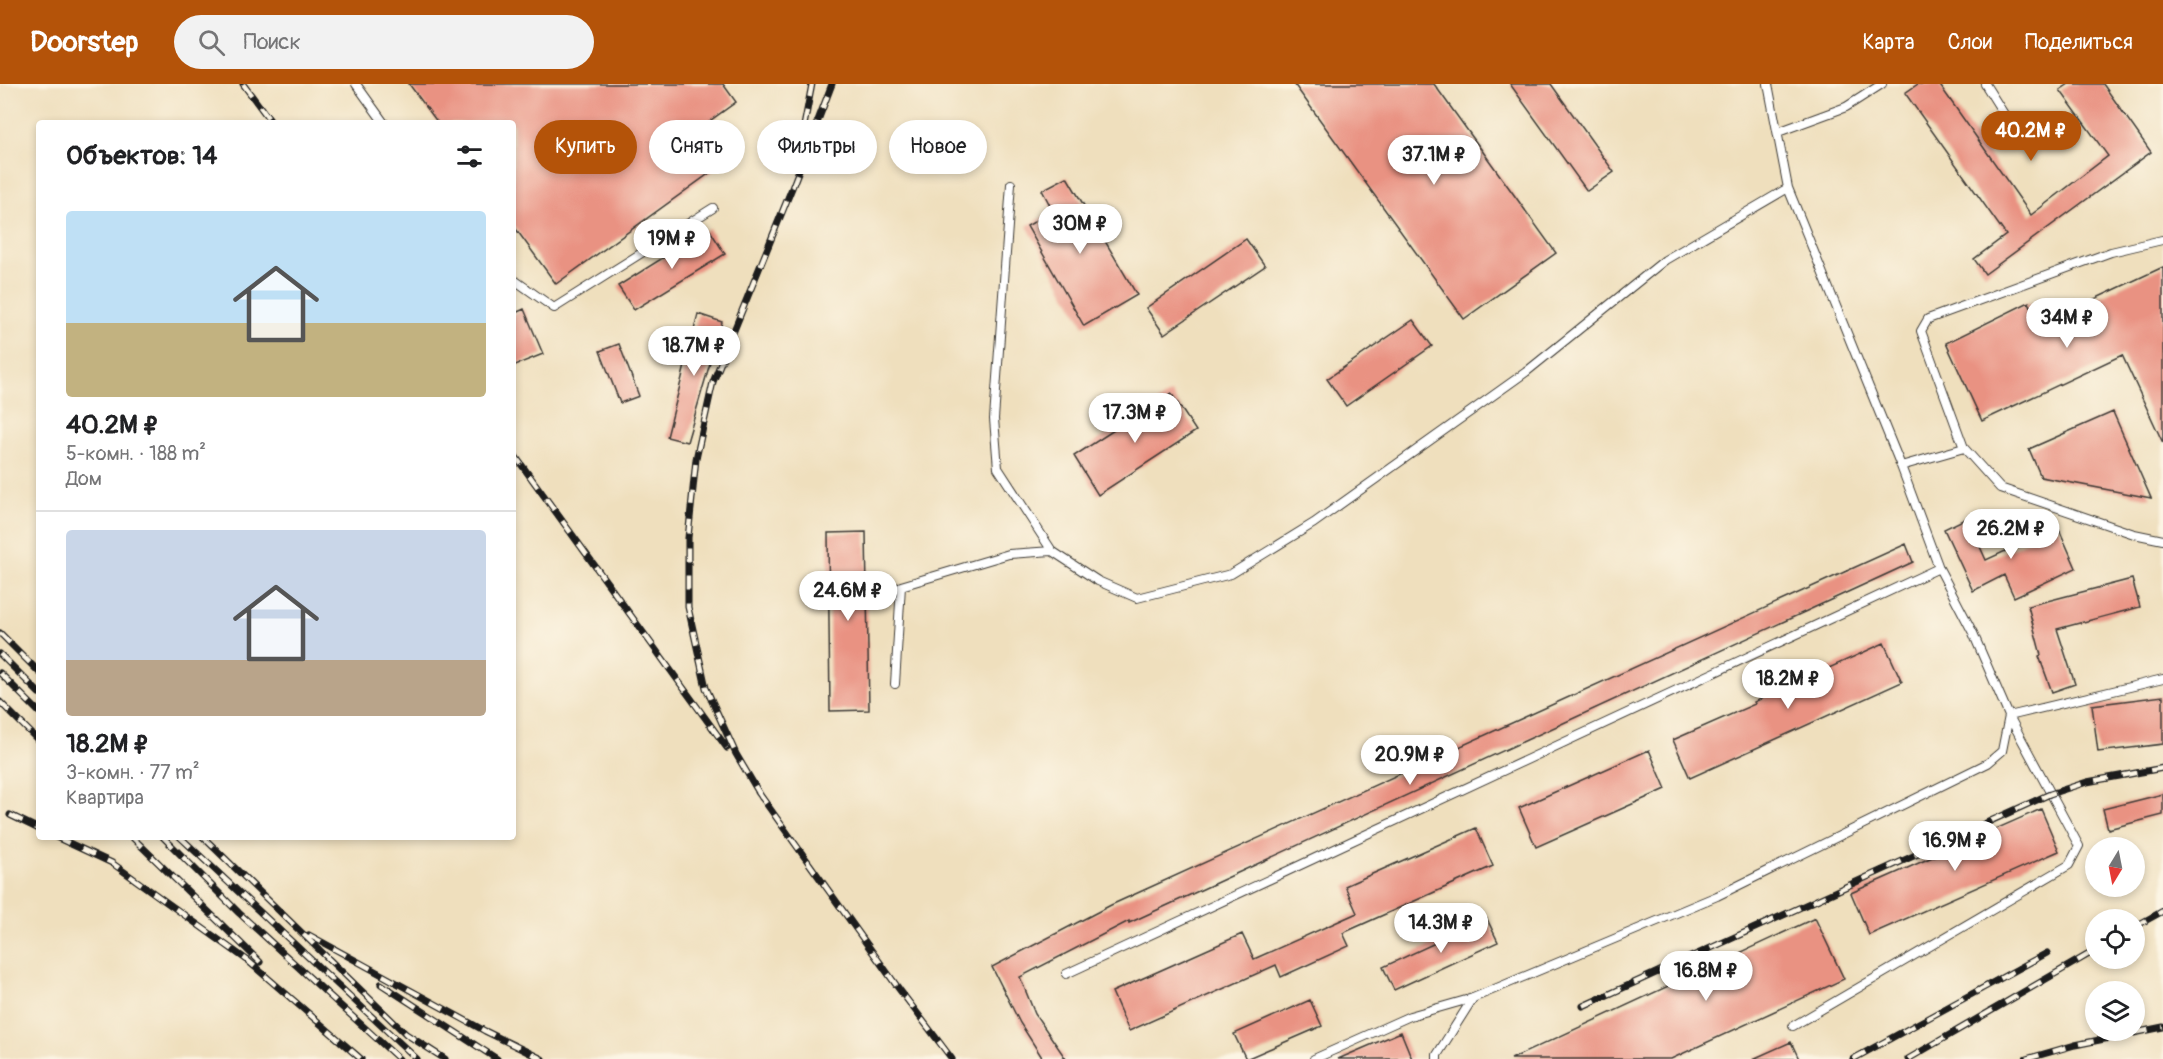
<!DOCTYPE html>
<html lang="ru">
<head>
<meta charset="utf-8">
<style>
  :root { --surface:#fff; --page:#f2f2f2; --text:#202124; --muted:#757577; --line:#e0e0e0; --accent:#b45309 }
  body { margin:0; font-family:Pangolin,sans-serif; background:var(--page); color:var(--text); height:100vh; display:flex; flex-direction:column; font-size:22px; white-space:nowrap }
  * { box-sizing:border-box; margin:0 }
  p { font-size:20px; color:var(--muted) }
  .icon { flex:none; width:33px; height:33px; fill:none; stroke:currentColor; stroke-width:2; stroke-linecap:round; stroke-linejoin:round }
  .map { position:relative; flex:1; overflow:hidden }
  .drawer { position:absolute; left:36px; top:36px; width:480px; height:720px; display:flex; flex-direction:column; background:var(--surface); border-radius:6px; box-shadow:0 3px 9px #0003 }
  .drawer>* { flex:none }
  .top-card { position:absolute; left:534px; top:36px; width:570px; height:54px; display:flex; gap:12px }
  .needle { width:39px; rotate:190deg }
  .buttons { position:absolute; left:2085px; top:753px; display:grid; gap:12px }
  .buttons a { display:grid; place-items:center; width:60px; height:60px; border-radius:50%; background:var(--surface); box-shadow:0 3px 9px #0003; font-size:30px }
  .price { position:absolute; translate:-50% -51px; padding:0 14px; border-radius:21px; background:#fff; color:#222; font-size:20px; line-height:39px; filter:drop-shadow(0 2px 3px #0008) }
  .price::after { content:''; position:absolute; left:50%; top:36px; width:18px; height:14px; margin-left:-9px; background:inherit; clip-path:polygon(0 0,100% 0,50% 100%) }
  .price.active { background:var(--accent); color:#fff }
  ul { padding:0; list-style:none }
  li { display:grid; align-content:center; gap:12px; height:318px; padding:0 30px }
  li+li { border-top:2px solid var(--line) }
  li span { display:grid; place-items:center; height:186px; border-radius:6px; color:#555 }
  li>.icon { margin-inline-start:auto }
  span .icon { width:108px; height:108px; fill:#fffc; stroke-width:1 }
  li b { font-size:26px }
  h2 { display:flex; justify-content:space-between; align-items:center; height:72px; padding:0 30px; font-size:26px }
  .chip { padding:0 21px; border-radius:27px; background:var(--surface); box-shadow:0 3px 9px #0003; font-size:21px; line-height:54px }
  .chip.active { background:var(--accent); color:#fff }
  header { display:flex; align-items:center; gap:36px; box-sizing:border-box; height:84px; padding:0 30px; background:var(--accent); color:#fff }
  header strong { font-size:28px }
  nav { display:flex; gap:33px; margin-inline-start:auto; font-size:21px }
  .search { width:420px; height:54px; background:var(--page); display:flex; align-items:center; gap:15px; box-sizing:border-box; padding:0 21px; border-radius:33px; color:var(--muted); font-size:22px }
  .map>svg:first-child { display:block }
</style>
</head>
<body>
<header>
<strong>Doorstep</strong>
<div class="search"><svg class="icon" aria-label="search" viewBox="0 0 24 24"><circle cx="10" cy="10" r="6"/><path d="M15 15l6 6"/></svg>Поиск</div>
<nav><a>Карта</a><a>Слои</a><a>Поделиться</a></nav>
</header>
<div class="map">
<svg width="2163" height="975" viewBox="0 0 2163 975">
  <rect width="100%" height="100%" fill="#fcf5e5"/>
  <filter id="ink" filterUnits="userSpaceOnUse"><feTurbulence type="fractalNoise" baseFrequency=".0167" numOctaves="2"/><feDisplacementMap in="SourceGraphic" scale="12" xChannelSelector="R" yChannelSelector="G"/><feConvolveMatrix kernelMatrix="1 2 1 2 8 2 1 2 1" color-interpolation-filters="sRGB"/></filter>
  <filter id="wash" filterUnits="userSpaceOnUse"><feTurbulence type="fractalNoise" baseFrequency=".008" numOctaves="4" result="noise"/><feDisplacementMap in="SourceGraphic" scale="24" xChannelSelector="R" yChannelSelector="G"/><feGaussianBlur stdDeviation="1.35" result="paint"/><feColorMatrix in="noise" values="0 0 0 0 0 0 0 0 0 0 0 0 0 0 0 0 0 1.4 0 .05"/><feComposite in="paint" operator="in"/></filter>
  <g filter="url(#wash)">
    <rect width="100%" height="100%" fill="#efdfbd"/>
    <g id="blocks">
      <!-- building -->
      <path fill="#e99282" d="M 409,0 L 723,0 L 736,18 L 700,44 L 725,78 L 556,200 L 513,141 L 513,39 L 438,39 Z
        M 1294,0 L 1434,0 L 1556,169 L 1464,235 Z
        M 1510,0 L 1551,0 L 1614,88 L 1587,107 Z
        M 1918,0 L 1939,0 L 2031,131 L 2108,72 L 2060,6 L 2069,0 L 2103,0 L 2151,68 L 1985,190 L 1974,175 L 2006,151 L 1905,9 Z
        M 1067,93 L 1137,211 L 1084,242 L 1027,142 L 1053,127 L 1042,106 Z
        M 709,145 L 725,170 L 634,226 L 618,202 Z
        M 1246,155 L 1265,182 L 1164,250 L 1146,224 Z
        M 2163,183 L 2163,359 L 2122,271 L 1982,337 L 1946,259 L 2029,218 L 2039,241 Z
        M 524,225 L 543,270 L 513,282 L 513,230 Z
        M 698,230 L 722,238 L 687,358 L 667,353 Z
        M 1413,236 L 1432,262 L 1346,322 L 1327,295 Z
        M 619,260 L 639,312 L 620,319 L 600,267 Z
        M 1171,309 L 1196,347 L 1098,411 L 1074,372 Z
        M 2113,328 L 2151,414 L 2041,393 L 2029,365 Z
        M 1967,434 L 1986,476 L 2058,443 L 2076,484 L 2014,513 L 2004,491 L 1973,507 L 1944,445 Z
        M 866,448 L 869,626 L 830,627 L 828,449 Z
        M 1906,460 L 1913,478 L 1129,839 L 1129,837 L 1020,893 L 1035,930 L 1066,975 L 1043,975 L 1020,939 L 992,883 L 1111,821 Z
        M 2132,495 L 2140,523 L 2057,545 L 2075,600 L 2052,608 L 2039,572 L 2041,571 L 2028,522 Z
        M 1884,559 L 1902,598 L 1690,694 L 1673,656 L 1755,620 L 1754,618 Z
        M 2163,612 L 2163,660 L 2098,668 L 2092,621 Z
        M 1649,666 L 1666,705 L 1536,763 L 1519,724 Z
        M 2163,710 L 2163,731 L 2108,745 L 2103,725 Z
        M 2041,725 L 2059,767 L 1869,851 L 1851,809 Z
        M 1476,744 L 1493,782 L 1343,849 L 1349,862 L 1281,893 L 1276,881 L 1129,947 L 1112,908 L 1242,850 L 1254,875 L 1357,829 L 1345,802 Z
        M 1815,834 L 1844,895 L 1671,975 L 1511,975 Z
        M 1487,835 L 1498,858 L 1394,906 L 1383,883 Z
        M 1310,916 L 1322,942 L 1246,975 L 1234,950 Z
        M 1401,948 L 1412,975 L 1338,975 Z
        M 1791,958 L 1799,975 L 1753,975 Z"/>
    </g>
  </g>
  <g filter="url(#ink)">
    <use href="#blocks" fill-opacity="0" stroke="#3c3934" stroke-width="1.5"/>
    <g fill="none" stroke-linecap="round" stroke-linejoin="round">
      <defs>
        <path id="lane" d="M 356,0 L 384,39
          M 1768,0 L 1788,104 L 1901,382 L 1939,484 L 1973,549 L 2009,632 L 2079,762 L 2069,781 L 1793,942
          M 1985,0 L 2017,51
          M 1778,48 L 1846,23 L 1882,0
          M 1011,100 L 994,335 L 998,384 L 1052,467 L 1098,497 L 1137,514 L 1231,490 L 1314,439 L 1526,288 L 1665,176 L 1788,104
          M 513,195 L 554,224 L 713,124
          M 1964,364 L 1921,247 L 1928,235 L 2111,168 L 2162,156
          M 1901,382 L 1964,364 L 2000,404 L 2134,450 L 2163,456
          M 895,600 L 901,502 L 1009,470 L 1052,467
          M 1066,890 L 1939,484
          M 1314,975 L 1410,932 L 1473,914 L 1717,812 L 1988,679 L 2002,667 L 2009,632 L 2163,595
          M 1437,975 L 1437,971 L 1473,914"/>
      </defs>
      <!-- lane casing -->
      <use href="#lane" stroke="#3c3934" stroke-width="10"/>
      <!-- lane -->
      <use href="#lane" stroke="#fff" stroke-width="8"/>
      <defs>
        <path id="rail" d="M 243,0 L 272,39
          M 799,68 L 812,0
          M 513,369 L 727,664
          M 0,549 L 39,588
          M 0,570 L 39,609
          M 0,589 L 39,628
          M 0,618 L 39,657
          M 758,708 L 899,905 L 952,975
          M 762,714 L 736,670 L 706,604 L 688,523 L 688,454 L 696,375 L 713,298 L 792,104 L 832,0
          M 10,731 L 39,745
          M 56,753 L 112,779 L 247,876 L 361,975
          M 132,753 L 260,878
          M 163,753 L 239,829 L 399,975
          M 180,753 L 417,975
          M 203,753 L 406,950 L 445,975
          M 2134,843 L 2163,827
          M 309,851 L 485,947 L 542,975
          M 381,900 L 497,975
          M 1583,922 L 2050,710 L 2087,698 L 2163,684
          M 1853,975 L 2047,869
          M 1908,975 L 2096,866
          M 2026,975 L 2075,961 L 2163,943"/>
      </defs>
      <!-- rail casing -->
      <use href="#rail" stroke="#1c1c1c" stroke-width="7"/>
      <!-- rail -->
      <use href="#rail" stroke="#fcf5e5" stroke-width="4.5" stroke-dasharray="14" stroke-linecap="butt"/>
    </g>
  </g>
</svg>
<div class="buttons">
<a><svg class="needle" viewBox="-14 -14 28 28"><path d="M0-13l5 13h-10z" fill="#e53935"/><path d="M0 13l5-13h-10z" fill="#757577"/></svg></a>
<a><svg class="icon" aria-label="locate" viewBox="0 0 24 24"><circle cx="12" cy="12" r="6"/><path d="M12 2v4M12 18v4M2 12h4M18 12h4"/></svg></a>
<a><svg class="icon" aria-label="layers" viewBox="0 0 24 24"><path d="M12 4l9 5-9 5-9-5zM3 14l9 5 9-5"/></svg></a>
</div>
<b class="price active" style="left:2031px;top:78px">40.2M ₽</b>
<b class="price" style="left:1434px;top:102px">37.1M ₽</b>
<b class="price" style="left:1080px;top:171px">30M ₽</b>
<b class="price" style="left:672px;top:186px">19M ₽</b>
<b class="price" style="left:2067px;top:265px">34M ₽</b>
<b class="price" style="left:694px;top:293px">18.7M ₽</b>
<b class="price" style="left:1135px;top:360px">17.3M ₽</b>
<b class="price" style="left:2011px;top:476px">26.2M ₽</b>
<b class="price" style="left:848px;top:538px">24.6M ₽</b>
<b class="price" style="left:1788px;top:626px">18.2M ₽</b>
<b class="price" style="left:1410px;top:702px">20.9M ₽</b>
<b class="price" style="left:1955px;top:788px">16.9M ₽</b>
<b class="price" style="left:1441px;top:870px">14.3M ₽</b>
<b class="price" style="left:1706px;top:918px">16.8M ₽</b>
<div class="top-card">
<a class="chip active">Купить</a>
<a class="chip">Снять</a>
<a class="chip">Фильтры</a>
<a class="chip">Новое</a>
</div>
<section class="drawer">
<h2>Объектов: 14<svg class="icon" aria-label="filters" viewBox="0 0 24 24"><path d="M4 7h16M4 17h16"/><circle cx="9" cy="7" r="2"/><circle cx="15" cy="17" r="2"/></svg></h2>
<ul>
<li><span style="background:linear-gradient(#bfe0f5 60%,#c2b280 0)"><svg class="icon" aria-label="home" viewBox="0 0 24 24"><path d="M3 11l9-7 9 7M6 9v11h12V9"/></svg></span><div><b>40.2M ₽</b><p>5-комн. · 188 m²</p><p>Дом</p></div></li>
<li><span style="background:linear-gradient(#c9d6e8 70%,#b9a48a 0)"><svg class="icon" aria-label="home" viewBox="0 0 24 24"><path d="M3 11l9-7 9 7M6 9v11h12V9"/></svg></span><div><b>18.2M ₽</b><p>3-комн. · 77 m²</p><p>Квартира</p></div></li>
</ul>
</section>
</div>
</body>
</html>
